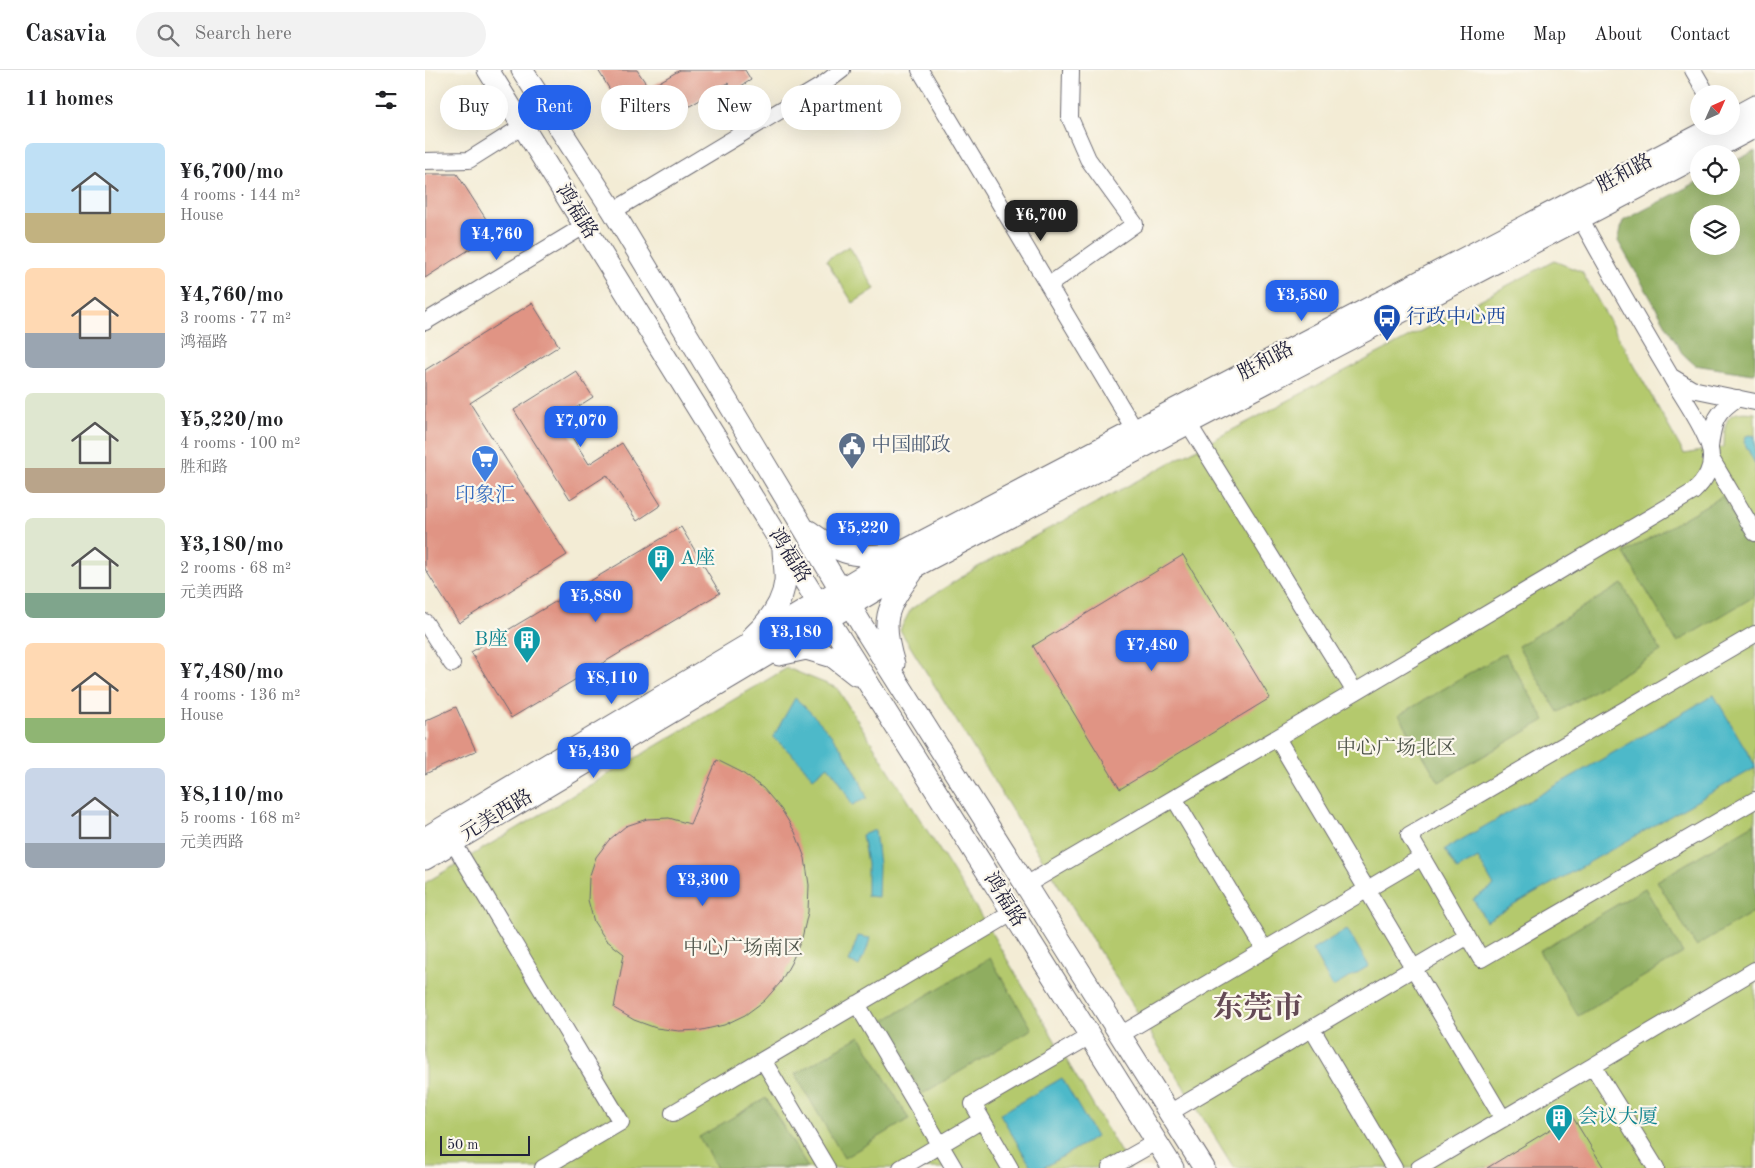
<!DOCTYPE html>
<html lang="en">
<head>
<meta charset="utf-8">
<style>
  :root { --surface:#fff; --page:#f2f2f2; --text:#202124; --muted:#757577; --line:#e0e0e0; --accent:#2563eb }
  body { margin:0; font-family:"Old Standard TT","Noto Serif SC",serif; background:var(--page); color:var(--text); height:100vh; display:flex; flex-direction:column; font-size:19px; white-space:nowrap }
  * { box-sizing:border-box; margin:0 }
  p { font-size:16px; color:var(--muted) }
  .icon { flex:none; width:28px; height:28px; fill:none; stroke:currentColor; stroke-width:2; stroke-linecap:round; stroke-linejoin:round }
  .map { position:relative; flex:1; overflow:hidden }
  .details { display:flex; flex-direction:column; background:var(--surface); width:425px }
  .details>* { flex:none }
  .hud { position:absolute; left:15px; top:15px; width:475px; height:45px; display:flex; gap:10px }
  .needle { width:32px; rotate:45deg }
  .tools { position:absolute; left:1265px; top:15px; display:grid; gap:10px }
  .tools a { display:grid; place-items:center; width:50px; height:50px; border-radius:50%; background:var(--surface); box-shadow:0 5px 20px #0002; font-size:25px }
  .scale { position:absolute; left:15px; bottom:12px; width:90px; box-sizing:border-box; padding-left:5px; border:2px solid #22223b; border-top:0; font-size:14px; line-height:18px; white-space:nowrap; color:#22223b; -webkit-text-stroke:4px #fbf7ec; paint-order:stroke }
  .price { position:absolute; translate:-50% -42px; padding:0 11px; border-radius:10px; background:var(--accent); color:#fff; font-size:16px; line-height:32px; filter:drop-shadow(0 1px 2px #0008) }
  .price::after { content:''; position:absolute; left:50%; top:30px; width:15px; height:11px; margin-left:-8px; background:inherit; clip-path:polygon(0 0,100% 0,50% 100%) }
  .price.current { background:#222; color:#fff }
  ul { padding:0; list-style:none }
  li { display:flex; align-items:center; gap:15px; height:125px; padding:0 25px }
  li span { display:grid; place-items:center; flex:none; width:140px; height:100px; border-radius:8px; color:#555 }
  li>.icon { margin-inline-start:auto }
  span .icon { width:60px; height:60px; fill:#fffc; stroke-width:1 }
  li b { font-size:21px }
  h2 { display:flex; justify-content:space-between; align-items:center; height:60px; padding:0 25px; font-size:21px }
  .chip { padding:0 18px; border-radius:22px; background:var(--surface); box-shadow:0 5px 20px #0002; font-size:18px; line-height:45px }
  .chip.current { background:var(--accent); color:#fff }
  header { display:flex; align-items:center; gap:30px; box-sizing:border-box; height:70px; padding:0 25px; background:var(--surface); border-bottom:1px solid var(--line) }
  header strong { font-size:24px }
  nav { display:flex; gap:28px; margin-inline-start:auto; font-size:18px }
  .search { width:350px; height:45px; background:var(--page); display:flex; align-items:center; gap:12px; box-sizing:border-box; padding:0 18px; border-radius:28px; color:var(--muted); font-size:19px }
  main { display:flex; flex:1; min-height:0 }
  .map>svg:first-child { display:block }
</style>
</head>
<body>
<header>
<strong>Casavia</strong>
<div class="search"><svg class="icon" aria-label="search" viewBox="0 0 24 24"><circle cx="10" cy="10" r="6"/><path d="M15 15l6 6"/></svg>Search here</div>
<nav><a>Home</a><a>Map</a><a>About</a><a>Contact</a></nav>
</header>
<main>
<section class="details">
<h2>11 homes<svg class="icon" aria-label="filters" viewBox="0 0 24 24"><path d="M4 7h16M4 17h16"/><circle cx="9" cy="7" r="2"/><circle cx="15" cy="17" r="2"/></svg></h2>
<ul>
<li><span style="background:linear-gradient(#bfe0f5 70%,#c2b280 0)"><svg class="icon" aria-label="home" viewBox="0 0 24 24"><path d="M3 11l9-7 9 7M6 9v11h12V9"/></svg></span><div><b>¥6,700/mo</b><p>4 rooms · 144 m²</p><p>House</p></div></li>
<li><span style="background:linear-gradient(#ffd9b3 65%,#9aa5b1 0)"><svg class="icon" aria-label="home" viewBox="0 0 24 24"><path d="M3 11l9-7 9 7M6 9v11h12V9"/></svg></span><div><b>¥4,760/mo</b><p>3 rooms · 77 m²</p><p>鸿福路</p></div></li>
<li><span style="background:linear-gradient(#dfe7d0 75%,#b9a48a 0)"><svg class="icon" aria-label="home" viewBox="0 0 24 24"><path d="M3 11l9-7 9 7M6 9v11h12V9"/></svg></span><div><b>¥5,220/mo</b><p>4 rooms · 100 m²</p><p>胜和路</p></div></li>
<li><span style="background:linear-gradient(#dfe7d0 75%,#7fa58c 0)"><svg class="icon" aria-label="home" viewBox="0 0 24 24"><path d="M3 11l9-7 9 7M6 9v11h12V9"/></svg></span><div><b>¥3,180/mo</b><p>2 rooms · 68 m²</p><p>元美西路</p></div></li>
<li><span style="background:linear-gradient(#ffd9b3 75%,#8fb573 0)"><svg class="icon" aria-label="home" viewBox="0 0 24 24"><path d="M3 11l9-7 9 7M6 9v11h12V9"/></svg></span><div><b>¥7,480/mo</b><p>4 rooms · 136 m²</p><p>House</p></div></li>
<li><span style="background:linear-gradient(#c9d6e8 75%,#9aa5b1 0)"><svg class="icon" aria-label="home" viewBox="0 0 24 24"><path d="M3 11l9-7 9 7M6 9v11h12V9"/></svg></span><div><b>¥8,110/mo</b><p>5 rooms · 168 m²</p><p>元美西路</p></div></li>
</ul>
</section>
<div class="map">
<svg width="1330" height="1098" viewBox="0 0 1330 1098">
  <rect width="100%" height="100%" fill="#fbf7ec"/>
  <filter id="ink" filterUnits="userSpaceOnUse"><feTurbulence type="fractalNoise" baseFrequency=".02" numOctaves="2"/><feDisplacementMap in="SourceGraphic" scale="10" xChannelSelector="R" yChannelSelector="G"/><feConvolveMatrix kernelMatrix="1 2 1 2 8 2 1 2 1" color-interpolation-filters="sRGB"/></filter>
  <filter id="wash" filterUnits="userSpaceOnUse"><feTurbulence type="fractalNoise" baseFrequency=".0096" numOctaves="4" result="noise"/><feDisplacementMap in="SourceGraphic" scale="20" xChannelSelector="R" yChannelSelector="G"/><feGaussianBlur stdDeviation="1.12" result="paint"/><feColorMatrix in="noise" values="0 0 0 0 0 0 0 0 0 0 0 0 0 0 0 0 0 1.4 0 .05"/><feComposite in="paint" operator="in"/></filter>
  <g filter="url(#wash)">
    <rect width="100%" height="100%" fill="#f3ecd5"/>
    <!-- green -->
    <path fill="#b4c96d" stroke="#6b7654" d="M 424,176 L 450,219 L 428,233 L 401,190 Z
      M 1129,191 L 1157,202 L 1259,384 L 1299,377 C 1300,351 1299,339 1330,343 L 1330,1098 L 809,1098 L 475,560 L 486,539 L 551,498 L 754,388 Z
      M 362,598 L 412,618 L 560,852 L 705,1098 L 0,1098 L 0,813 Z"/>
    <!-- forest -->
    <path fill="#8fad60" stroke="#58684e" fill-rule="evenodd" d="M 1330,81 L 1330,302 L 1327,304 L 1270,295 L 1257,283 L 1193,171 L 1198,151 L 1274,111 L 1274,116 L 1306,116 L 1306,93 ZM 1274,144 L 1306,144 L 1306,176 L 1274,176 Z
      M 1297,426 L 1330,481 L 1330,526 L 1252,572 L 1199,483 Z
      M 1197,514 L 1236,581 L 1133,642 L 1093,576 Z
      M 1080,583 L 1120,650 L 1014,712 L 974,645 Z
      M 1330,753 L 1330,841 L 1271,876 L 1232,811 Z
      M 1220,818 L 1258,883 L 1153,946 L 1114,881 Z
      M 565,888 L 607,959 L 497,1024 L 455,953 Z
      M 435,966 L 484,1049 L 419,1088 L 370,1004 Z
      M 341,1028 L 383,1098 L 292,1098 L 274,1067 Z"/>
    <!-- water -->
    <path fill="#4db9c9" stroke="#386e82" d="M 1325,365 L 1330,366 L 1330,394 L 1319,372 L 1321,366 Z
      M 1289,625 L 1330,695 L 1330,698 L 1061,851 L 1048,829 L 1069,816 L 1053,788 L 1032,800 L 1020,779 Z
      M 370,628 C 402,656 427,687 442,728 L 427,735 L 414,710 L 403,696 L 388,708 L 373,690 L 348,667 Z
      M 450,760 L 454,795 L 453,827 L 442,826 L 442,794 L 437,765 Z
      M 922,859 L 944,896 L 908,917 L 887,880 Z
      M 433,866 L 445,868 L 442,879 L 434,896 L 424,892 Z
      M 637,1008 L 671,1067 L 618,1098 L 607,1098 L 575,1044 Z"/>
    <g id="blocks">
      <!-- building -->
      <path fill="#e09484" d="M 173,0 L 212,0 L 224,18 L 255,0 L 320,0 L 326,10 L 308,21 L 303,13 L 232,56 L 221,59 L 216,59 L 205,53 Z
        M 0,104 L 32,104 L 70,163 L 0,208 Z
        M 107,233 L 134,276 L 45,333 L 142,485 L 34,553 L 0,499 L 0,300 Z
        M 151,301 L 168,327 L 135,348 L 164,394 L 197,373 L 236,435 L 212,451 L 182,405 L 145,429 L 89,340 Z
        M 256,457 L 295,523 L 86,648 L 46,582 Z
        M 758,485 L 845,628 L 695,719 L 608,576 Z
        M 31,637 L 51,681 L 0,704 L 0,651 Z
        M 292,690 L 316,702 L 338,718 L 356,739 L 370,762 L 380,788 L 384,815 L 383,842 L 377,868 L 366,893 L 355,913 L 339,931 L 320,945 L 299,955 L 277,960 L 254,961 L 231,958 L 209,950 L 189,938 L 199,884 L 181,870 L 169,852 L 163,830 L 164,808 L 171,787 L 184,770 L 201,756 L 222,749 L 244,748 L 265,754 Z
        M 1147,1046 L 1179,1098 L 1062,1098 Z"/>
    </g>
  </g>
  <g filter="url(#ink)">
    <use href="#blocks" fill-opacity="0" stroke="#6b6971" stroke-width="1"/>
    <g fill="none" stroke-linecap="round" stroke-linejoin="round">
      <defs>
        <path id="minor" d="M 495,0 L 710,360
          M 1268,0 L 1282,24
          M 0,91 L 44,90 L 98,56
          M 188,141 L 396,16 L 417,0
          M 624,215 L 710,154 L 663,89 L 645,48 L 646,0
          M 0,252 L 159,156
          M 1247,307 L 1267,319 L 1330,332
          M 763,353 L 930,622 L 1268,422 C 1281,410 1289,397 1285,379 C 1281,359 1255,324 1245,305 C 1213,251 1181,196 1151,140
          M 1285,377 C 1288,351 1291,342 1313,328
          M 1287,390 L 1330,463
          M 0,552 L 27,594
          M 1330,564 L 984,765 L 1056,889 L 1330,730
          M 852,668 L 1078,1049
          M 749,728 L 840,880
          M 28,772 L 196,1052 L 118,1098
          M 601,815 L 930,622
          M 432,934 L 529,1098
          M 887,959 L 969,1098
          M 695,965 L 997,787
          M 338,990 L 402,1098
          M 248,1043 L 587,843
          M 744,1043 L 1043,866
          M 476,1098 L 557,1050
          M 585,1098 L 548,1034 L 665,966
          M 685,1098 L 731,1072
          M 994,1098 L 1168,996
          M 1231,1098 L 1168,996 L 1330,900"/>
        <path id="major" d="M 63,0 L 403,549 L 748,1098
          M 97,0 L 188,141 L 438,557 L 779,1098
          M 1306,49 L 1330,36
          M 1279,84 L 1330,57
          M 384,461 C 415,484 431,490 469,483
          M 328,566 C 343,552 358,532 360,511 C 361,501 358,489 358,479
          M 354,585 L 381,579 L 408,587 L 431,605
          M 469,594 C 456,551 460,538 487,503
          M 0,768 L 479,481 L 1292,56
          M 0,789 L 493,495 L 1274,86"/>
      </defs>
      <!-- minor casing -->
      <use href="#minor" stroke="#6b6971" stroke-width="18"/>
      <!-- major casing -->
      <use href="#major" stroke="#6b6971" stroke-width="23"/>
      <!-- minor -->
      <use href="#minor" stroke="#fff" stroke-width="16"/>
      <!-- major -->
      <use href="#major" stroke="#fff" stroke-width="21"/>
    </g>
  </g>
  <!-- icons -->
  <defs>
    <symbol id="bus-pin" viewBox="-11 -11 22 30"><path d="M0 17L-7.5 6A9.5 9.5 0 1 1 7.5 6Z" fill="#1a4fb4" stroke="#fbf7ec"/><path d="M-5-6H5V4H4V6H2V4H-2V6H-4V4H-5ZM-3.5-4V0h7V-4ZM-3.5 1.2v1.5H-2V1.2ZM2 1.2v1.5H3.5V1.2Z" fill="#fff"/></symbol>
    <symbol id="civic-pin" viewBox="-11 -11 22 30"><path d="M0 17L-7.5 6A9.5 9.5 0 1 1 7.5 6Z" fill="#5c6f8a" stroke="#fbf7ec"/><path d="M-.6-6.5H3V-4.5H.6V-3L4-1V1h2V6H-6V1h2V-1L-.6-3ZM-1.2 2.5V6h2.4V2.5Z" fill="#fff"/></symbol>
    <symbol id="supermarket-pin" viewBox="-11 -11 22 30"><path d="M0 17L-7.5 6A9.5 9.5 0 1 1 7.5 6Z" fill="#3f7fe0" stroke="#fbf7ec"/><path d="M-6-5.5h2.5l.6 2H6L4.5 2H-2.5L-4.4-4H-6ZM-1.5 3.2a1.3 1.3 0 1 0 .1 0ZM3 3.2a1.3 1.3 0 1 0 .1 0Z" fill="#fff"/></symbol>
    <symbol id="building-pin" viewBox="-11 -11 22 30"><path d="M0 17L-7.5 6A9.5 9.5 0 1 1 7.5 6Z" fill="#0f9aa8" stroke="#fbf7ec"/><path d="M-4-6H4V6H1V3H-1V6H-4ZM-2.5-4.3h1.7v1.8h-1.7ZM.8-4.3h1.7v1.8H.8ZM-2.5-1h1.7V.8h-1.7ZM.8-1h1.7V.8H.8Z" fill="#fff"/></symbol>
  </defs>
  <g fill-rule="evenodd">
    <use href="#bus-pin" x="946" y="232" width="32" height="43"/>
    <use href="#civic-pin" x="411" y="360" width="32" height="43"/>
    <use href="#supermarket-pin" x="44" y="373" width="32" height="43"/>
    <use href="#building-pin" x="220" y="473" width="32" height="43"/>
    <use href="#building-pin" x="86" y="554" width="32" height="43"/>
    <use href="#building-pin" x="1118" y="1032" width="32" height="43"/>
  </g>
  <g text-anchor="middle" dominant-baseline="central" stroke-width="4.5" stroke-linejoin="round" paint-order="stroke">
    <!-- street labels -->
    <g font-size="20" fill="#22223b" stroke="#fbf7ec">
      <text transform="translate(1200 104) rotate(-28)">胜和路</text>
      <text transform="translate(151 142) rotate(58)">鸿福路</text>
      <text transform="translate(841 292) rotate(-28)">胜和路</text>
      <text transform="translate(364 486) rotate(58)">鸿福路</text>
      <text transform="translate(72 746) rotate(-31)">元美西路</text>
      <text transform="translate(579 830) rotate(58)">鸿福路</text>
    </g>
    <!-- transit labels -->
    <g font-size="20" fill="#164399" stroke="#fbf7ec" text-anchor="start">
      <text x="981" y="248">行政中心西</text>
    </g>
    <!-- service labels -->
    <g font-size="20" fill="#4e5e75" stroke="#fbf7ec" text-anchor="start">
      <text x="446" y="376">中国邮政</text>
    </g>
    <!-- shop labels -->
    <g font-size="20" fill="#366cbe" stroke="#fbf7ec">
      <text x="60" y="426">印象汇</text>
    </g>
    <!-- culture labels -->
    <g font-size="20" fill="#0d838f" stroke="#fbf7ec" text-anchor="start">
      <text x="255" y="489">A座</text>
      <text x="83" y="570" text-anchor="end">B座</text>
      <text x="1153" y="1048">会议大厦</text>
    </g>
    <!-- park labels -->
    <g font-size="20" fill="#4e544a" stroke="#fbf7ec">
      <text x="971" y="679">中心广场北区</text>
      <text x="318" y="879">中心广场南区</text>
    </g>
    <!-- town labels -->
    <g font-size="30" font-weight="bold" fill="#644a55" stroke="#fbf7ec">
      <text x="833" y="939">东莞市</text>
    </g>
  </g>
</svg>
<div class="tools">
<a><svg class="needle" viewBox="-14 -14 28 28"><path d="M0-13l5 13h-10z" fill="#e53935"/><path d="M0 13l5-13h-10z" fill="#757577"/></svg></a>
<a><svg class="icon" aria-label="locate" viewBox="0 0 24 24"><circle cx="12" cy="12" r="6"/><path d="M12 2v4M12 18v4M2 12h4M18 12h4"/></svg></a>
<a><svg class="icon" aria-label="layers" viewBox="0 0 24 24"><path d="M12 4l9 5-9 5-9-5zM3 14l9 5 9-5"/></svg></a>
</div>
<div class="scale">50 m</div>
<b class="price current" style="left:616px;top:172px">¥6,700</b>
<b class="price" style="left:72px;top:191px">¥4,760</b>
<b class="price" style="left:877px;top:252px">¥3,580</b>
<b class="price" style="left:156px;top:378px">¥7,070</b>
<b class="price" style="left:438px;top:485px">¥5,220</b>
<b class="price" style="left:171px;top:553px">¥5,880</b>
<b class="price" style="left:371px;top:589px">¥3,180</b>
<b class="price" style="left:727px;top:602px">¥7,480</b>
<b class="price" style="left:187px;top:635px">¥8,110</b>
<b class="price" style="left:169px;top:709px">¥5,430</b>
<b class="price" style="left:278px;top:837px">¥3,300</b>
<div class="hud">
<a class="chip">Buy</a>
<a class="chip current">Rent</a>
<a class="chip">Filters</a>
<a class="chip">New</a>
<a class="chip">Apartment</a>
</div>
</div>
</main>
</body>
</html>
